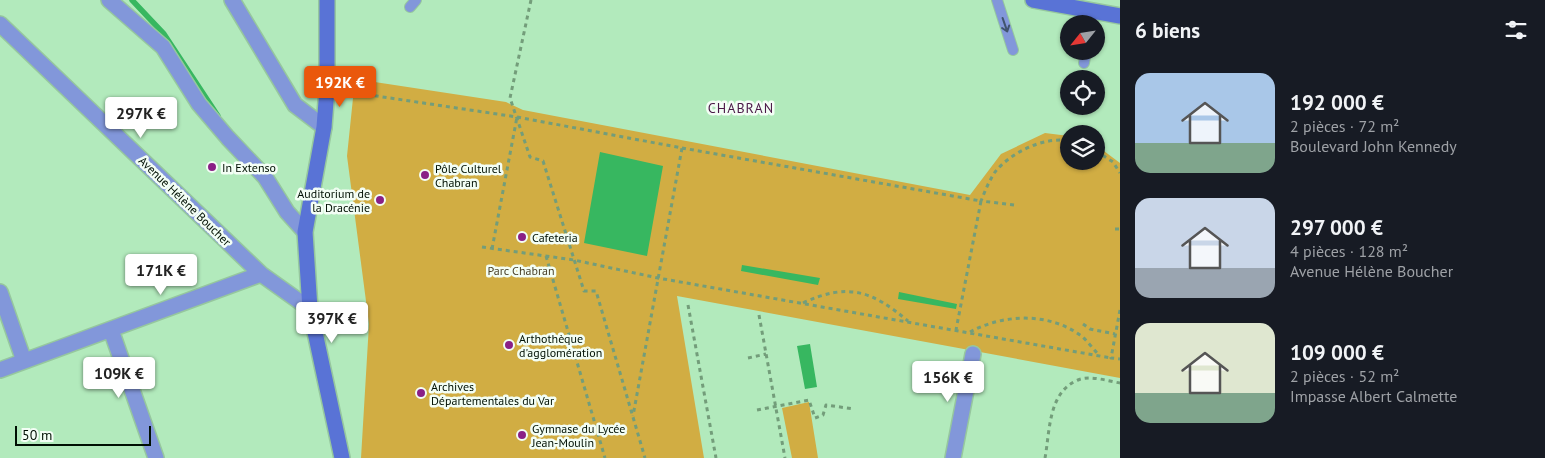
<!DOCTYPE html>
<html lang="fr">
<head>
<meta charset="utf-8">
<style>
  :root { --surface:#171b24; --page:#242831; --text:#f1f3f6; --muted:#9ea1a6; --accent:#ea580c }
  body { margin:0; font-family:"PT Sans",sans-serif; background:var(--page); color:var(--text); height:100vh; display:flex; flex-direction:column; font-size:19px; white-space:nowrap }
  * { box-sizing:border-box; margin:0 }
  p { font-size:16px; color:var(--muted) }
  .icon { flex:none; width:28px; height:28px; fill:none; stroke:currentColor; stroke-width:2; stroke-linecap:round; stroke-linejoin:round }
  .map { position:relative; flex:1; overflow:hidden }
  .drawer { display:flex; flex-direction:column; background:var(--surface); width:425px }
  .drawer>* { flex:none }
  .needle { width:32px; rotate:240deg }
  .buttons { position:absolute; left:1060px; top:15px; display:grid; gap:10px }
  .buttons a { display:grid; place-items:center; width:45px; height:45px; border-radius:50%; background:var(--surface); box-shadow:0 1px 4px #0004; font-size:25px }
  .scale { position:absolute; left:15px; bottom:12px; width:136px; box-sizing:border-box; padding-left:5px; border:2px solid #001003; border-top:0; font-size:14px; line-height:18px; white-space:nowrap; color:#001003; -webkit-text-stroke:4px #f3fef5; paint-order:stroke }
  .price { position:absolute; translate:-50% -42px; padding:0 11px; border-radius:5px; background:#fff; color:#222; font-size:16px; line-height:32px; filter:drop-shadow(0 1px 2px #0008) }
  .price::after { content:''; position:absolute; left:50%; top:30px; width:15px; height:11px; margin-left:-8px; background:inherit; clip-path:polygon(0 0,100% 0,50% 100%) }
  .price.active { background:var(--accent); color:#fff }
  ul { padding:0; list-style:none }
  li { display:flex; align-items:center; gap:15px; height:125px; padding:0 15px }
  li span { display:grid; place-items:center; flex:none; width:140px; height:100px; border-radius:15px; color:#555 }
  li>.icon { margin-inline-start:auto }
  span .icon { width:60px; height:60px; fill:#fffc; stroke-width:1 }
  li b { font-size:21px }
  h2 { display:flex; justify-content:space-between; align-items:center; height:60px; padding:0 15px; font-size:21px }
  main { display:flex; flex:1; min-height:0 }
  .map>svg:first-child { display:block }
</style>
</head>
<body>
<main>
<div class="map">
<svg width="1120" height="458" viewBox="0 0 1120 458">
  <rect width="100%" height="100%" fill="#b2eabc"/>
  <!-- green -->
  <path fill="#d1ad43" d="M 355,79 L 506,102 L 523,110 L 970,195 L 1001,154 L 1045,133 L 1069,136 L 1069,161 L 1096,161 L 1096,145 L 1120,163 L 1120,378 L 677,296 L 704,458 L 361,458 L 369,324 L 347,156 Z
    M 809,402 L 818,458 L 792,458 L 782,408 Z"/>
  <!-- water -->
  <path fill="#37b760" d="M 600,152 L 663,166 L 647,256 L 584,243 Z
    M 742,265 L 820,278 L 818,285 L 741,271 Z
    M 899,292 L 957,304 L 956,309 L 898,299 Z
    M 810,344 L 817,387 L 805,389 L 797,346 Z"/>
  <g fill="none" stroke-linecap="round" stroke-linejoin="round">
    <!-- stream -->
    <path stroke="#37b760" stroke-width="5.5" d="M 132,0 L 164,34 L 218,116"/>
    <defs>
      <path id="lane" d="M 997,0 L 1013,50
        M 410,7 L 416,0
        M 1091,24 L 1093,12
        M 1084,63 L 1086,51"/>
      <path id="street" d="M 109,0 L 163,47 L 199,104 L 228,138 L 265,177 L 287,212 L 305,232
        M 232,0 L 295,105 L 324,127
        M 0,24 L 261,274
        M 0,292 L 24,361
        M 111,330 L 156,458
        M 0,370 L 261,274 L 310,309
        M 953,458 L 973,354"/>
      <path id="secondary" d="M 327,0 L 327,89 L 324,127 L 305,232 L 310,309 L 342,458
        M 1033,0 L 1120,16"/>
    </defs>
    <!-- lane casing -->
    <use href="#lane" stroke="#96c79e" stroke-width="12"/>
    <!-- street casing -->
    <use href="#street" stroke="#96c79e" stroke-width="18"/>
    <!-- secondary casing -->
    <use href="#secondary" stroke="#96c79e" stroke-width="18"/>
    <!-- path -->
    <path stroke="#739d7a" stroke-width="3" stroke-dasharray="4 4" stroke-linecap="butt" d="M 531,0 L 510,98 L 530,157 L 543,161 L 584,291 L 596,291 L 645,458
      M 343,91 L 517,117 L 682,148 L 633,416
      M 682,148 L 981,201 L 956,330
      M 1096,151 L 1113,162 L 1120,173
      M 1014,205 L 981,201 C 985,191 989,181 995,172 C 1010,153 1044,136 1069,141
      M 1115,229 L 1120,229
      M 482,247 L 574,260 L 658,278 L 1111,358
      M 492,249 L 517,117
      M 546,256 L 605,458
      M 803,303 C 848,282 872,291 908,321
      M 688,305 L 716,458
      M 1120,310 L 1111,358 L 1120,359
      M 759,315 L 785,458
      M 1083,324 L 1090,329 L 1115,334
      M 970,332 C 1003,314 1048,312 1080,335 C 1087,340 1093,349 1099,355
      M 748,358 L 766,354
      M 757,410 L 809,400 L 815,418 L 823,415 L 826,405 L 854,409
      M 1045,458 C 1050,431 1048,392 1078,380 C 1090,375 1108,381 1120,383"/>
    <!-- lane -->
    <use href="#lane" stroke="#8297da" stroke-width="10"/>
    <!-- street -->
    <use href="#street" stroke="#8297da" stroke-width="15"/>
    <!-- secondary -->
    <use href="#secondary" stroke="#5973d6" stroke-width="15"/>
  </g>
  <!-- one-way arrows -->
  <defs><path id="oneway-shaft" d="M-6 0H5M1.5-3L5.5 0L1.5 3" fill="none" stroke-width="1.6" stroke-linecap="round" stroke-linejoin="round" transform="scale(1.25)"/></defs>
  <use stroke="#41546e" href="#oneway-shaft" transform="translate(1005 25) rotate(71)"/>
  <!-- markers -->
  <g fill="#8a2086" stroke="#f3fef5" stroke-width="2">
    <circle cx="212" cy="167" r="5"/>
    <circle cx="425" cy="175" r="5"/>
    <circle cx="380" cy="200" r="5"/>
    <circle cx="522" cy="237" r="5"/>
    <circle cx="509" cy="345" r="5"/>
    <circle cx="421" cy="393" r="5"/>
    <circle cx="522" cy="435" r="5"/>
  </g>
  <g text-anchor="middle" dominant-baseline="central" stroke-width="5" stroke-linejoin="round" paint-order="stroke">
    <!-- poi labels -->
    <g font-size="12" fill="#001003" stroke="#f3fef5" text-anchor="start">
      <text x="222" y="167">In Extenso</text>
      <text x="435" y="168">Pôle Culturel<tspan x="435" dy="14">Chabran</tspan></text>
      <text x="370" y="193" text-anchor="end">Auditorium de<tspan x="370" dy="14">la Dracénie</tspan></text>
      <text x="532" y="237">Cafeteria</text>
      <text x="519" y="338">Arthothèque<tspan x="519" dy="14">d'agglomération</tspan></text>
      <text x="431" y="386">Archives<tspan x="431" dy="14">Départementales du Var</tspan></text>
      <text x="532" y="428">Gymnase du Lycée<tspan x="532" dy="14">Jean-Moulin</tspan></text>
    </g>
    <!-- street labels -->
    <g font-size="12" fill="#001003" stroke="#f3fef5">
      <text transform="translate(185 201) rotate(44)">Avenue Hélène Boucher</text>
    </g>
    <!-- park labels -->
    <g font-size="12" fill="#483f27" stroke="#f3fef5">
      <text x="521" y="270">Parc Chabran</text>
    </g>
    <!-- neighbourhood labels -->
    <g font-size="14" letter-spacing="1" fill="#4a1847" stroke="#f3fef5">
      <text x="741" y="108">CHABRAN</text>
    </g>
  </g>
</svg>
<div class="buttons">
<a><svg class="needle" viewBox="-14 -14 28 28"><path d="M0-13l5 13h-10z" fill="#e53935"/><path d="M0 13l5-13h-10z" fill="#9ea1a6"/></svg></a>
<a><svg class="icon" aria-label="locate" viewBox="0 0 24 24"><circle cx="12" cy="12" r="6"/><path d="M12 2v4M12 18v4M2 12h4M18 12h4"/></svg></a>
<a><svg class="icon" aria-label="layers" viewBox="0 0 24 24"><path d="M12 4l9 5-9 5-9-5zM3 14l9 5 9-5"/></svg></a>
</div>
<div class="scale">50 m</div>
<b class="price active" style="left:340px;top:108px">192K €</b>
<b class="price" style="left:141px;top:139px">297K €</b>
<b class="price" style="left:161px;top:296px">171K €</b>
<b class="price" style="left:332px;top:344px">397K €</b>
<b class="price" style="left:119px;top:399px">109K €</b>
<b class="price" style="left:948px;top:403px">156K €</b>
</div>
<section class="drawer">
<h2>6 biens<svg class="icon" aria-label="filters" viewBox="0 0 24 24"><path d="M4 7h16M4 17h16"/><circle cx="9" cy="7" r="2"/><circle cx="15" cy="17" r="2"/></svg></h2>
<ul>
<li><span style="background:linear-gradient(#a9c7e8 70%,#7fa58c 0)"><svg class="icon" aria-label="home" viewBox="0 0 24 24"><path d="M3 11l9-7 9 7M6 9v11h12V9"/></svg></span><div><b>192 000 €</b><p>2 pièces · 72 m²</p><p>Boulevard John Kennedy</p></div></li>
<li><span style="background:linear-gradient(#c9d6e8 70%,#9aa5b1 0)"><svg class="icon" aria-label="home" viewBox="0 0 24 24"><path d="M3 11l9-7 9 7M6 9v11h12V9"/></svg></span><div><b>297 000 €</b><p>4 pièces · 128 m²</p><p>Avenue Hélène Boucher</p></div></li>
<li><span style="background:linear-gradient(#dfe7d0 70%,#7fa58c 0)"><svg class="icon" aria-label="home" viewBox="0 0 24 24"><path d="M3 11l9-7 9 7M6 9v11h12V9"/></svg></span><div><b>109 000 €</b><p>2 pièces · 52 m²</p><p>Impasse Albert Calmette</p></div></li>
</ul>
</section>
</main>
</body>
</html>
